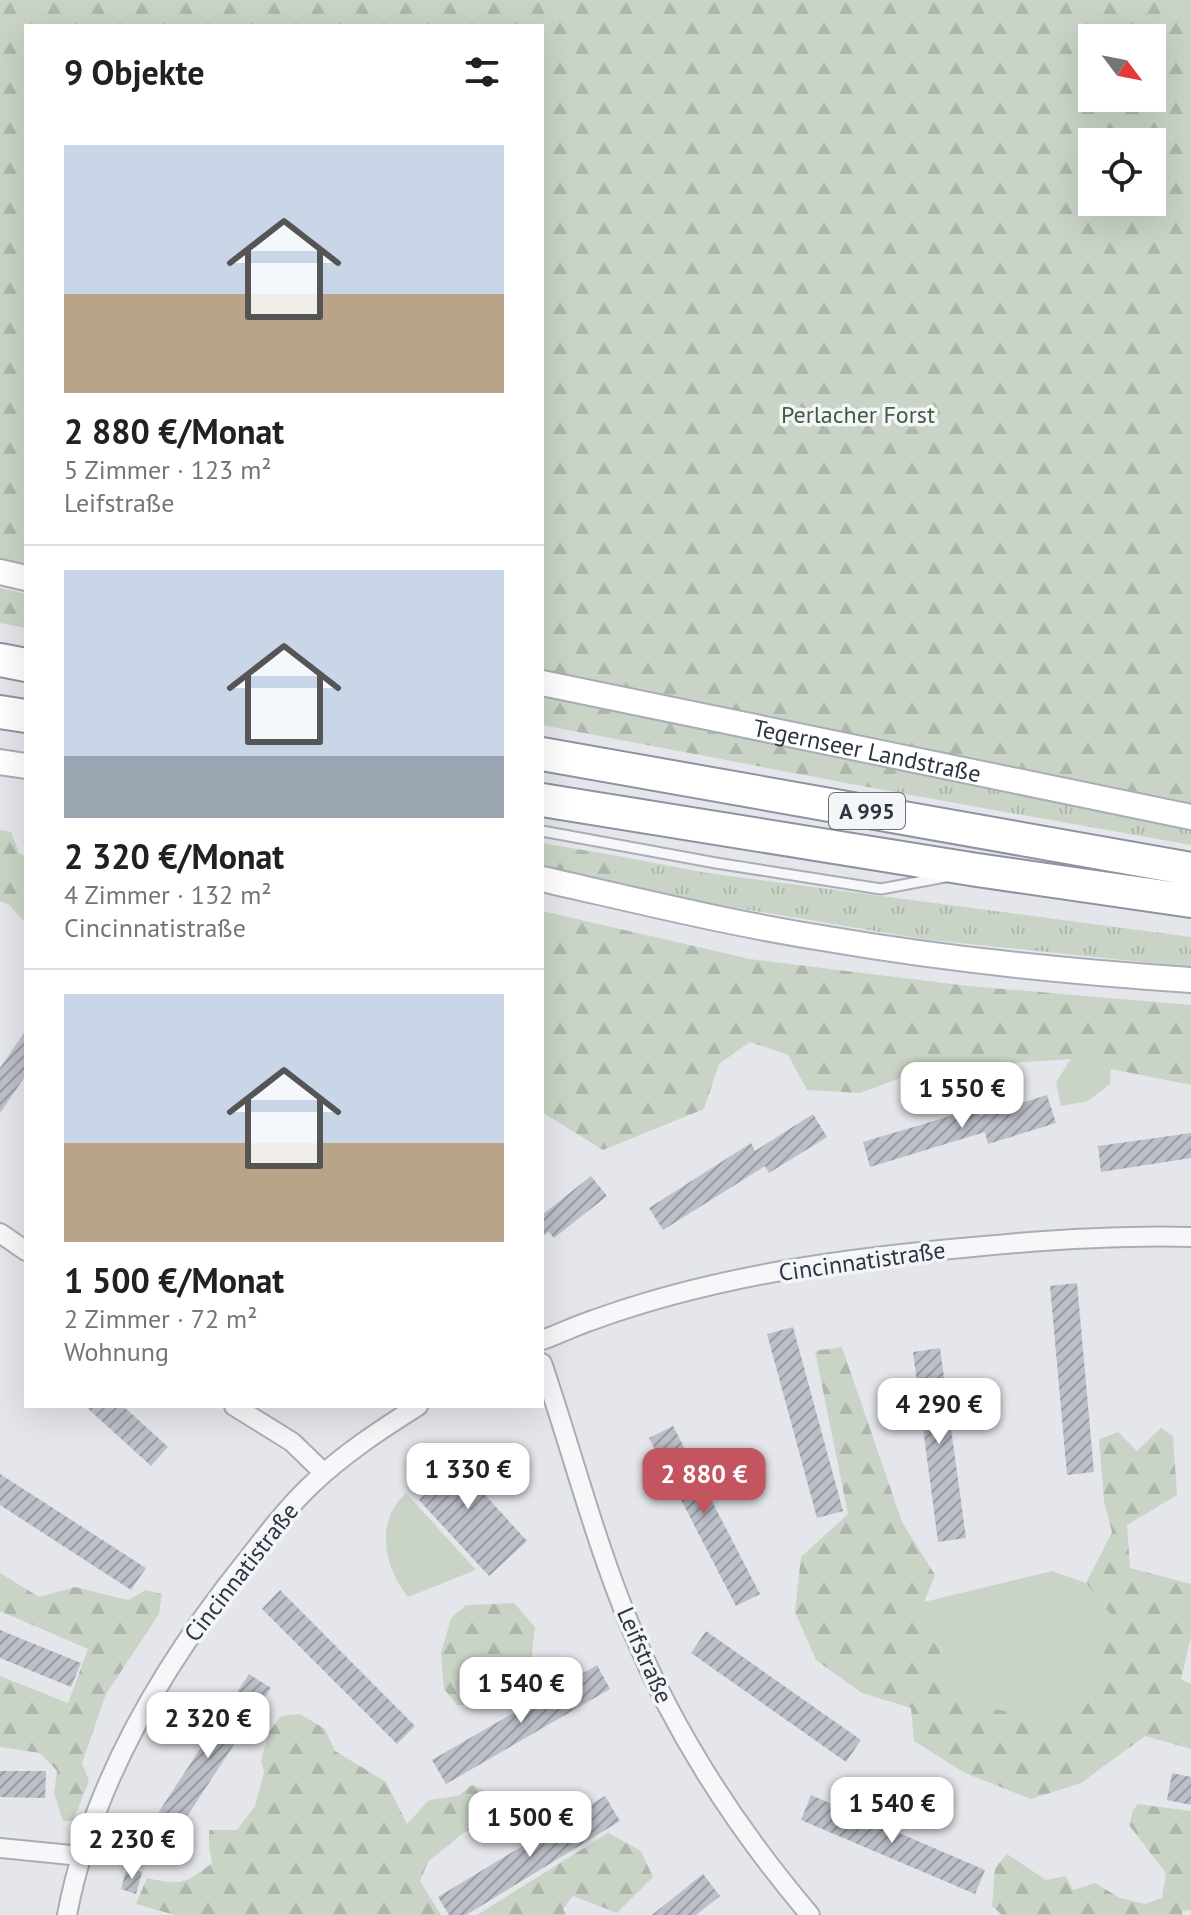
<!DOCTYPE html>
<html lang="de">
<head>
<meta charset="utf-8">
<style>
  :root { --surface:#fff; --page:#f2f2f2; --text:#202124; --muted:#757577; --line:#e0e0e0; --accent:#c45560 }
  body { margin:0; font-family:"PT Sans",sans-serif; background:var(--page); color:var(--text); height:100vh; display:flex; flex-direction:column; font-size:30px; white-space:nowrap }
  * { box-sizing:border-box; margin:0 }
  p { font-size:26px; color:var(--muted) }
  .icon { flex:none; width:44px; height:44px; fill:none; stroke:currentColor; stroke-width:2; stroke-linecap:round; stroke-linejoin:round }
  .map { position:relative; flex:1; overflow:hidden }
  .side { position:absolute; left:24px; top:24px; width:520px; height:1384px; display:flex; flex-direction:column; background:var(--surface); border-radius:0px; box-shadow:0 8px 32px #0002 }
  .side>* { flex:none }
  .needle { width:52px; rotate:122deg }
  .buttons { position:absolute; left:1078px; top:24px; display:grid; gap:16px }
  .buttons a { display:grid; place-items:center; width:88px; height:88px; border-radius:0px; background:var(--surface); box-shadow:0 8px 32px #0002; font-size:40px }
  .price { position:absolute; translate:-50% -68px; padding:0 18px; border-radius:16px; background:#fff; color:#222; font-size:26px; line-height:52px; filter:drop-shadow(0 2px 4px #0008) }
  .price::after { content:''; position:absolute; left:50%; top:48px; width:24px; height:18px; margin-left:-12px; background:inherit; clip-path:polygon(0 0,100% 0,50% 100%) }
  .price.active { background:var(--accent); color:#fff }
  ul { padding:0; list-style:none }
  li { display:grid; align-content:center; gap:16px; height:424px; padding:0 40px }
  li+li { border-top:2px solid var(--line) }
  li span { display:grid; place-items:center; height:248px; border-radius:0px; color:#555 }
  li>.icon { margin-inline-start:auto }
  span .icon { width:144px; height:144px; fill:#fffc; stroke-width:1 }
  li b { font-size:34px }
  h2 { display:flex; justify-content:space-between; align-items:center; height:96px; padding:0 40px; font-size:34px }
  .map>svg:first-child { display:block }
</style>
</head>
<body>
<div class="map">
<svg width="1191" height="1915" viewBox="0 0 1191 1915">
  <defs>
    <pattern id="grass-tufts" width="24" height="20" patternUnits="userSpaceOnUse" patternTransform="scale(2)"><rect width="24" height="20" fill="#c9d4c6"/><path d="M3 7l-1-3M5 7V3M7 7l1-3M15 17l-1-3M17 17v-4M19 17l1-3" fill="none" stroke="#adb7ab"/></pattern>
    <pattern id="forest-firs" width="22" height="20" patternUnits="userSpaceOnUse" patternTransform="scale(2)"><rect width="22" height="20" fill="#c9d4c6"/><path d="M5 1l3.5 6h-7zM16 11l3.5 6h-7z" fill="#adb7ab"/></pattern>
    <pattern id="building-hatch" width="6" height="6" patternUnits="userSpaceOnUse" patternTransform="scale(2)"><rect width="6" height="6" fill="#bcbfc7"/><path d="M-1 1l2-2M0 6l6-6M5 7l2-2" fill="none" stroke="#999ca3"/></pattern>
  </defs>
  <rect width="100%" height="100%" fill="#e4e6eb"/>
  <!-- grass -->
  <path fill="url(#grass-tufts)" d="M 924,772 L 1191,828 L 1191,845 L 894,792 Z
    M 618,856 L 707,873 L 1191,937 L 1191,967 L 922,939 L 702,902 L 613,882 Z"/>
  <!-- forest -->
  <path fill="url(#forest-firs)" fill-rule="evenodd" d="M 0,0 L 1191,0 L 1191,806 L 542,672 L 542,26 L 26,26 L 26,565 L 0,560 ZM 1092,38 L 1152,38 L 1152,98 L 1092,98 ZM 1092,142 L 1152,142 L 1152,202 L 1092,202 Z
    M 0,588 L 26,594 L 26,628 L 0,623 Z
    M 542,696 L 924,772 L 894,792 L 542,725 Z
    M 0,830 L 11,832 L 19,853 L 26,857 L 26,923 L 9,905 L 0,901 Z
    M 542,843 L 618,856 L 613,882 L 542,866 Z
    M 542,911 L 750,959 L 968,986 L 1191,1005 L 1191,1085 L 1111,1069 L 1071,1059 L 925,1069 L 860,1093 L 807,1090 L 788,1055 L 750,1042 L 719,1064 L 704,1109 L 603,1150 L 542,1112 Z
    M 842,1347 L 902,1522 L 935,1575 L 924,1602 L 917,1628 L 1019,1712 L 1045,1717 L 1114,1619 L 1086,1583 L 1112,1532 L 1104,1501 L 1099,1439 L 1118,1432 L 1137,1451 L 1161,1428 L 1173,1436 L 1177,1495 L 1127,1525 L 1130,1568 L 1191,1584 L 1191,1637 L 1181,1679 L 1191,1684 L 1191,1749 L 1145,1736 L 1081,1783 L 1031,1799 L 965,1773 L 914,1741 L 911,1708 L 862,1693 L 816,1660 L 795,1612 L 801,1557 L 848,1514 L 815,1351 Z
    M 0,1573 L 39,1597 L 75,1587 L 128,1600 L 146,1590 L 162,1594 L 159,1614 L 106,1694 L 82,1763 L 89,1781 L 73,1821 L 63,1821 L 54,1793 L 57,1771 L 40,1753 L 0,1747 L 0,1676 L 68,1703 L 88,1649 L 0,1611 Z
    M 514,1603 L 535,1627 L 532,1652 L 533,1674 L 496,1692 L 477,1704 L 457,1705 L 444,1689 L 441,1653 L 451,1618 L 466,1605 Z
    M 300,1714 L 325,1729 L 335,1751 L 386,1782 L 407,1824 L 429,1800 L 458,1796 L 472,1785 L 491,1793 L 493,1818 L 463,1833 L 428,1862 L 420,1881 L 441,1915 L 175,1915 L 136,1904 L 147,1878 C 181,1886 185,1884 212,1863 L 209,1846 L 209,1830 L 237,1830 L 255,1806 L 264,1773 L 261,1760 L 269,1732 L 281,1716 Z
    M 1138,1804 L 1191,1811 L 1191,1910 L 1182,1911 L 1182,1915 L 1002,1915 L 992,1906 L 995,1868 L 1007,1854 L 1046,1880 L 1066,1876 L 1073,1890 L 1095,1883 L 1120,1898 L 1145,1904 L 1162,1898 L 1166,1873 L 1129,1825 L 1133,1810 Z
    M 608,1833 L 641,1851 L 653,1877 L 617,1913 L 573,1896 L 563,1909 L 566,1915 L 477,1915 Z"/>
  <!-- green -->
  <path fill="#c9d4c6" d="M 1071,1059 L 1111,1069 L 1110,1084 L 1088,1101 L 1061,1106 L 1056,1082 Z
    M 406,1493 L 476,1570 L 408,1597 C 384,1567 374,1522 406,1493 Z
    M 1052,1571 L 1086,1583 L 1114,1619 L 1086,1707 L 1045,1717 L 986,1708 L 932,1676 L 942,1648 L 917,1628 L 924,1602 Z"/>
  <!-- building -->
  <path fill="url(#building-hatch)" d="M 26,1030 L 26,1075 L 0,1113 L 0,1068 Z
    M 1047,1095 L 1056,1123 L 988,1144 L 985,1132 L 870,1167 L 863,1142 L 977,1108 L 980,1116 Z
    M 813,1114 L 827,1137 L 769,1173 L 765,1166 L 663,1230 L 649,1208 L 751,1143 L 755,1151 Z
    M 1191,1133 L 1191,1158 L 1101,1172 L 1098,1146 Z
    M 591,1176 L 607,1196 L 554,1238 L 549,1232 L 542,1237 L 542,1215 Z
    M 1077,1283 L 1094,1472 L 1067,1475 L 1050,1286 Z
    M 793,1327 L 843,1511 L 817,1518 L 767,1334 Z
    M 940,1348 L 966,1538 L 938,1542 L 913,1352 Z
    M 85,1406 L 123,1406 L 168,1447 L 151,1466 Z
    M 673,1426 L 760,1594 L 736,1606 L 649,1438 Z
    M 454,1443 L 475,1466 L 466,1474 L 527,1541 L 489,1576 L 419,1500 L 426,1493 L 413,1480 Z
    M 0,1474 L 146,1568 L 131,1590 L 0,1505 Z
    M 280,1590 L 415,1726 L 397,1744 L 262,1609 Z
    M 0,1630 L 81,1663 L 71,1687 L 0,1658 Z
    M 706,1631 L 861,1740 L 846,1762 L 691,1653 Z
    M 597,1665 L 610,1689 L 446,1784 L 432,1760 Z
    M 249,1674 L 271,1688 L 167,1847 L 145,1833 Z
    M 0,1771 L 46,1771 L 45,1798 L 0,1797 Z
    M 1172,1773 L 1191,1777 L 1191,1805 L 1167,1800 Z
    M 811,1795 L 985,1870 L 975,1894 L 801,1820 Z
    M 605,1796 L 620,1821 L 466,1915 L 449,1915 L 438,1897 Z
    M 127,1868 L 142,1872 L 136,1894 L 121,1889 Z
    M 703,1874 L 720,1896 L 696,1915 L 652,1915 Z"/>
  <g fill="none" stroke-linecap="round" stroke-linejoin="round">
    <defs>
      <path id="service" d="M 542,831 L 716,863 L 881,889 L 945,877"/>
      <path id="minor" d="M 0,1233 L 26,1251
        M 542,1340 C 559,1334 575,1326 593,1320 C 714,1276 845,1258 973,1247 C 1045,1240 1119,1235 1191,1237
        M 542,1363 C 572,1451 595,1542 631,1628 C 674,1732 737,1829 810,1915
        M 234,1406 L 292,1442 L 324,1473
        M 0,1848 L 81,1856
        M 67,1915 C 92,1783 164,1663 247,1560 C 267,1534 287,1508 310,1486 C 342,1455 380,1430 418,1406"/>
      <g id="secondary">
        <path d="M 0,572 L 26,578"/>
        <path id="s1" d="M 542,683 L 1191,817"/>
        <path d="M 0,762 L 26,766"/>
        <path d="M 542,879 C 635,900 728,923 822,938 C 944,959 1068,972 1191,980"/>
      </g>
      <path id="motorway" d="M 0,660 L 26,665
        M 0,712 L 26,716
        M 542,754 L 1191,869
        M 542,800 L 977,870 L 1191,901"/>
    </defs>
    <!-- service casing -->
    <use href="#service" stroke="#a9adb5" stroke-width="13"/>
    <!-- minor casing -->
    <use href="#minor" stroke="#a9adb5" stroke-width="22"/>
    <!-- secondary casing -->
    <use href="#secondary" stroke="#a9adb5" stroke-width="28"/>
    <!-- motorway casing -->
    <use href="#motorway" stroke="#8d93a0" stroke-width="36"/>
    <!-- service -->
    <use href="#service" stroke="#f7f7f9" stroke-width="9"/>
    <!-- minor -->
    <use href="#minor" stroke="#f7f7f9" stroke-width="18"/>
    <!-- secondary -->
    <use href="#secondary" stroke="#fff" stroke-width="24"/>
    <!-- motorway -->
    <use href="#motorway" stroke="#fff" stroke-width="32"/>
  </g>
  <g text-anchor="middle" dominant-baseline="central" stroke-width="7" stroke-linejoin="round" paint-order="stroke">
    <!-- shield labels -->
    <rect fill="#f4f5f8" stroke="#696e79" stroke-width="2" x="829" y="793" width="76" height="36" rx="6"/>
    <g font-size="22" font-weight="bold" fill="#2d3442">
      <text x="867" y="811">A 995</text>
    </g>
    <!-- park labels -->
    <g font-size="24" fill="#405d3b" stroke="#f4f5f8">
      <text x="858" y="414">Perlacher Forst</text>
    </g>
    <!-- street labels -->
    <g font-size="24" fill="#2d3442" stroke="#f4f5f8">
      <text stroke="none"><textPath href="#s1" startOffset="332">Tegernseer Landstraße</textPath></text>
      <text transform="translate(862 1261) rotate(-8)">Cincinnatistraße</text>
      <text transform="translate(241 1572) rotate(-52)">Cincinnatistraße</text>
      <text transform="translate(645 1655) rotate(66)">Leifstraße</text>
    </g>
  </g>
</svg>
<div class="buttons">
<a><svg class="needle" viewBox="-14 -14 28 28"><path d="M0-13l5 13h-10z" fill="#e53935"/><path d="M0 13l5-13h-10z" fill="#757577"/></svg></a>
<a><svg class="icon" aria-label="locate" viewBox="0 0 24 24"><circle cx="12" cy="12" r="6"/><path d="M12 2v4M12 18v4M2 12h4M18 12h4"/></svg></a>
</div>
<b class="price" style="left:962px;top:1130px">1 550 €</b>
<b class="price" style="left:939px;top:1446px">4 290 €</b>
<b class="price" style="left:468px;top:1511px">1 330 €</b>
<b class="price active" style="left:704px;top:1516px">2 880 €</b>
<b class="price" style="left:521px;top:1725px">1 540 €</b>
<b class="price" style="left:208px;top:1760px">2 320 €</b>
<b class="price" style="left:892px;top:1845px">1 540 €</b>
<b class="price" style="left:530px;top:1859px">1 500 €</b>
<b class="price" style="left:132px;top:1881px">2 230 €</b>
<section class="side">
<h2>9 Objekte<svg class="icon" aria-label="filters" viewBox="0 0 24 24"><path d="M4 7h16M4 17h16"/><circle cx="9" cy="7" r="2"/><circle cx="15" cy="17" r="2"/></svg></h2>
<ul>
<li><span style="background:linear-gradient(#c9d6e8 60%,#b9a48a 0)"><svg class="icon" aria-label="home" viewBox="0 0 24 24"><path d="M3 11l9-7 9 7M6 9v11h12V9"/></svg></span><div><b>2 880 €/Monat</b><p>5 Zimmer · 123 m²</p><p>Leifstraße</p></div></li>
<li><span style="background:linear-gradient(#c9d6e8 75%,#9aa5b1 0)"><svg class="icon" aria-label="home" viewBox="0 0 24 24"><path d="M3 11l9-7 9 7M6 9v11h12V9"/></svg></span><div><b>2 320 €/Monat</b><p>4 Zimmer · 132 m²</p><p>Cincinnatistraße</p></div></li>
<li><span style="background:linear-gradient(#c9d6e8 60%,#b9a48a 0)"><svg class="icon" aria-label="home" viewBox="0 0 24 24"><path d="M3 11l9-7 9 7M6 9v11h12V9"/></svg></span><div><b>1 500 €/Monat</b><p>2 Zimmer · 72 m²</p><p>Wohnung</p></div></li>
</ul>
</section>
</div>
</body>
</html>
